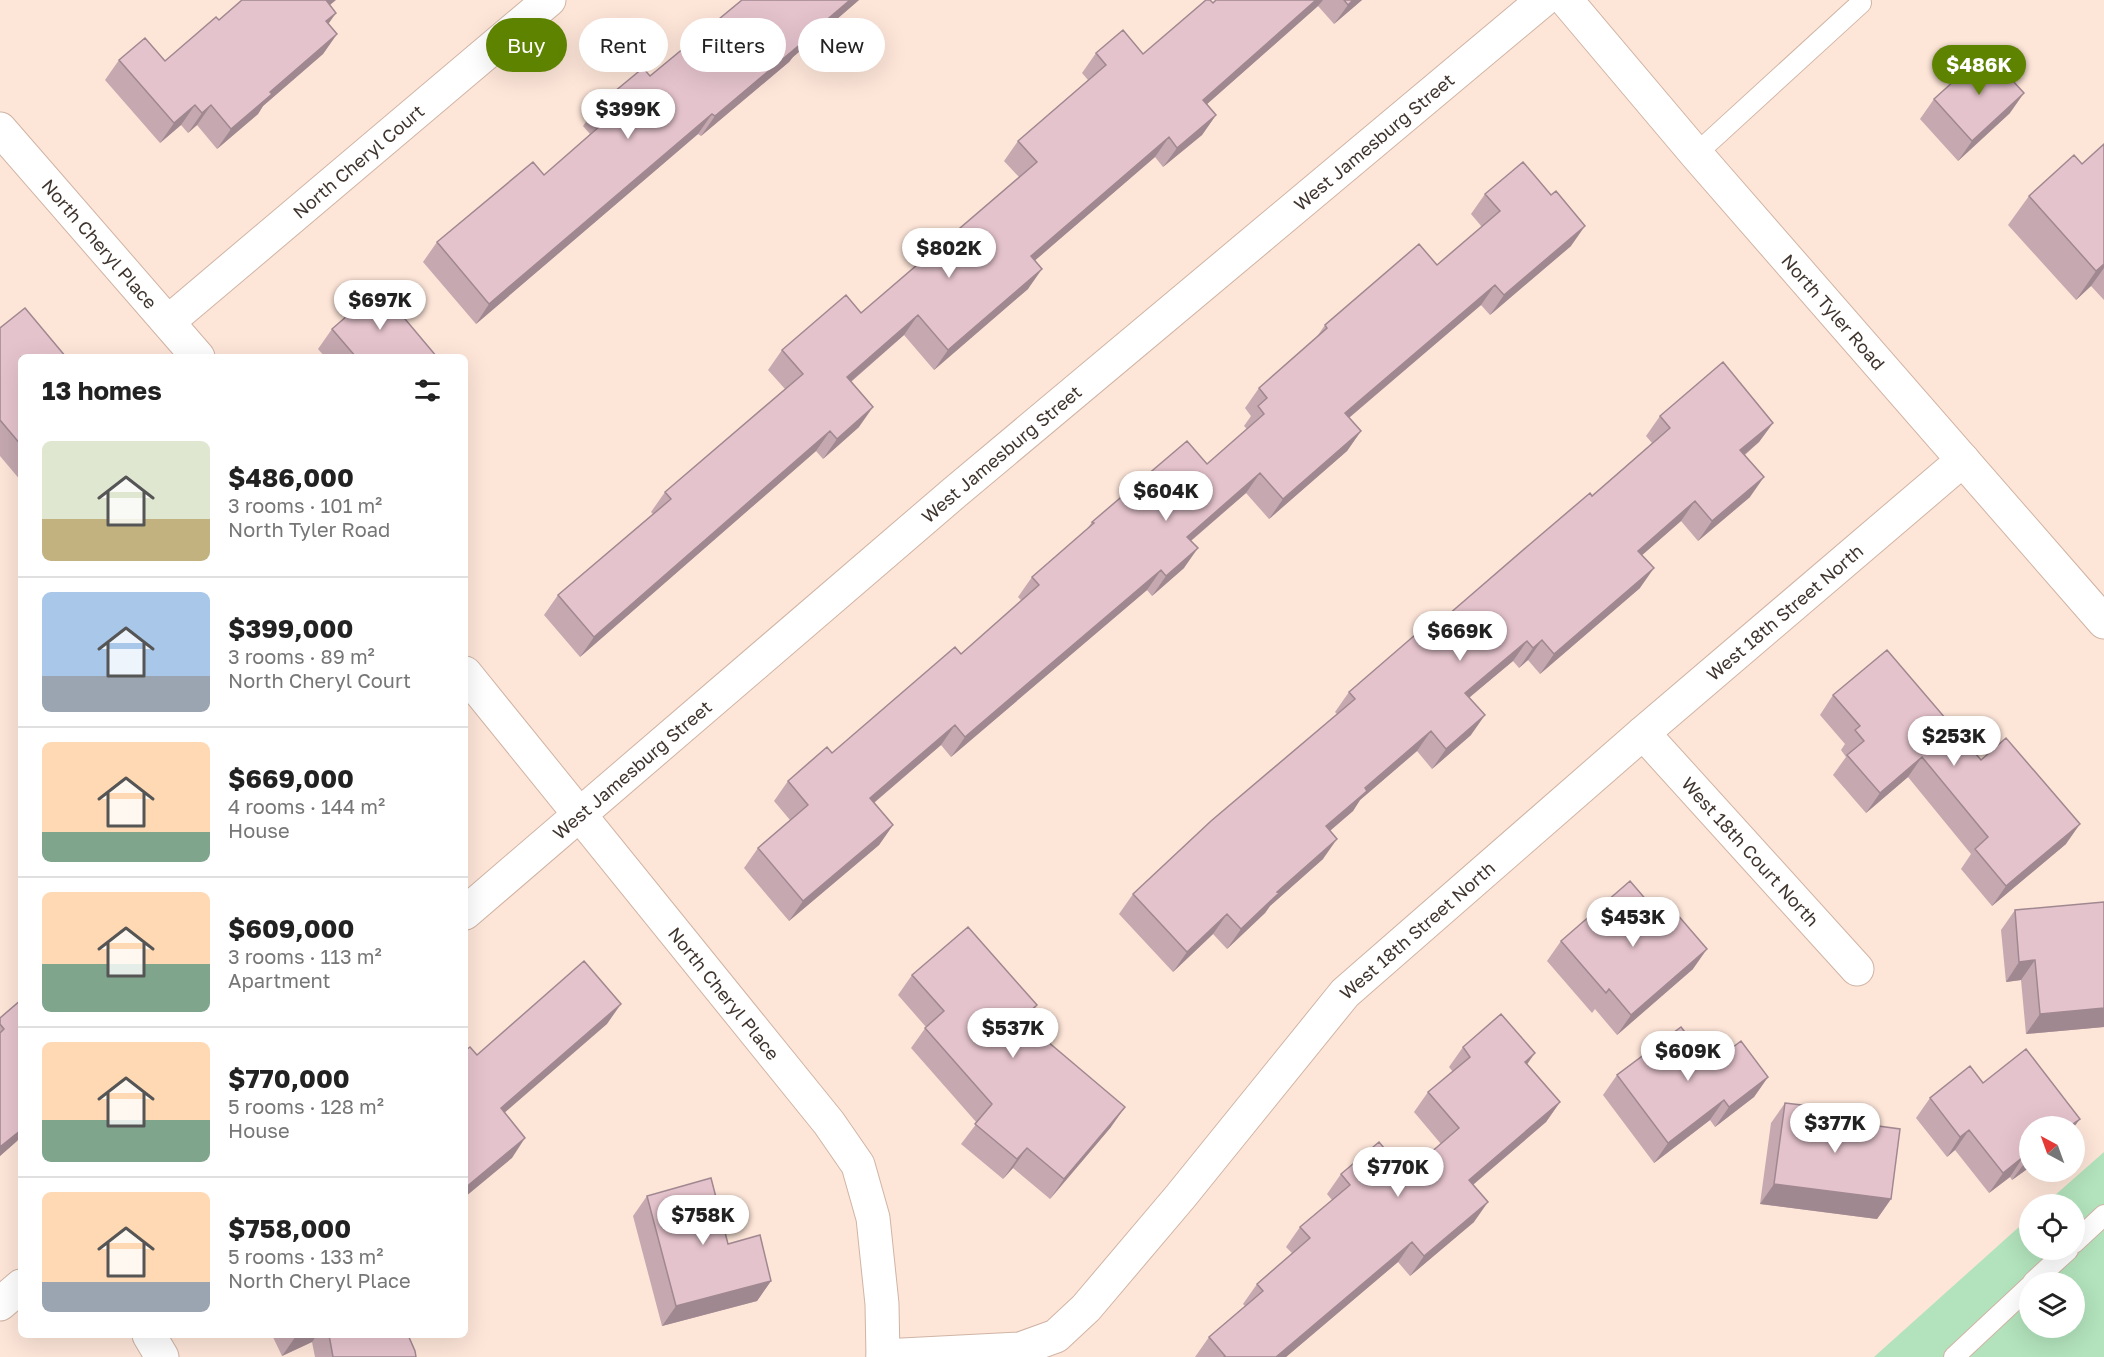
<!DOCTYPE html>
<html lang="en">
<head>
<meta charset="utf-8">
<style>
  :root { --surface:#fff; --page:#f6f6f6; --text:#222; --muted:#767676; --line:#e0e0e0; --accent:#5e8300 }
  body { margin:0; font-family:"Golos Text",sans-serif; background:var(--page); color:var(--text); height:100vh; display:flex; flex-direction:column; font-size:22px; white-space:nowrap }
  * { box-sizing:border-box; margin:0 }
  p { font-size:20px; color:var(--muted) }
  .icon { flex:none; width:33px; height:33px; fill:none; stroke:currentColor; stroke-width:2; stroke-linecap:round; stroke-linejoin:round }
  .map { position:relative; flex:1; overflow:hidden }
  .sheet { position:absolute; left:18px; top:354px; width:450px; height:984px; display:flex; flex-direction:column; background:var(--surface); border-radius:9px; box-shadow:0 6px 24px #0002 }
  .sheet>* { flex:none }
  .guide { position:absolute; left:486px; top:18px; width:570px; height:54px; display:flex; gap:12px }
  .needle { width:39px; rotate:319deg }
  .controls { position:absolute; left:2019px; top:1116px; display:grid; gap:12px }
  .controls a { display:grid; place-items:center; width:66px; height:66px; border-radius:50%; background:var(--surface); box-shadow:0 6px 24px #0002; font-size:30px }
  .price { position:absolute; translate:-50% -51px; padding:0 14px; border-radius:21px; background:#fff; color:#222; font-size:20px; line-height:39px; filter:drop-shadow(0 2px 3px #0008) }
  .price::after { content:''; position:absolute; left:50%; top:36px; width:18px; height:14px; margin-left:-9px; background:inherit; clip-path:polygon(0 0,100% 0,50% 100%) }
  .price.current { background:var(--accent); color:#fff }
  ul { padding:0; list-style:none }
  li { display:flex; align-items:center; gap:18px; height:150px; padding:0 24px }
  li+li { border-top:2px solid var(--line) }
  li span { display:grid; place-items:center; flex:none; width:168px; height:120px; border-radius:9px; color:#555 }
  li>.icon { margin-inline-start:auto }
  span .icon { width:72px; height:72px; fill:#fffc; stroke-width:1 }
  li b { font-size:26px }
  h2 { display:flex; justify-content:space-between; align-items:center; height:72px; padding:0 24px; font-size:26px }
  .pill { padding:0 21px; border-radius:27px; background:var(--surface); box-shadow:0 6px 24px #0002; font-size:21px; line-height:54px }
  .pill.current { background:var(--accent); color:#fff }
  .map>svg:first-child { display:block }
</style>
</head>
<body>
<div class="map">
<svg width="2104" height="1357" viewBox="0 0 2104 1357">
  <rect width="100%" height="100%" fill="#fde5d8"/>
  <!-- green -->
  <path fill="#b2e3bc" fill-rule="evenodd" d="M 2104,1152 L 2104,1357 L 1874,1357 L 2029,1218 L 2030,1250 L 2074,1250 L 2074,1204 L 2045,1204 ZM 2030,1282 L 2074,1282 L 2074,1328 L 2030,1328 Z"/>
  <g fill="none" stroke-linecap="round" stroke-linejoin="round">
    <defs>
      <path id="service" d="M 1696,154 L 1861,3 L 1859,0
        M 2074,1243 L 2104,1215
        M 2033,1282 L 2068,1250
        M 1954,1357 L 2030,1286"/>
      <g id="minor">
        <path id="s1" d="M 0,129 L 198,357"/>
        <path id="s2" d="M 168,322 L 549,0"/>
        <path id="s3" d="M 465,673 L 829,1123 L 858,1165 L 873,1218 L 882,1304 L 883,1357"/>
        <path id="s4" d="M 1643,733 L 1857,969"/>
        <path id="s5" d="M 465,913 L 954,493 L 1543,0"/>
        <path d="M 0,1304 L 21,1286"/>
        <path d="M 149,1335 L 162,1357"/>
        <path id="s6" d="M 883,1356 L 1020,1349 L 1056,1336 L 1086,1308 L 1180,1197 L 1345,993 L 1643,733 L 1963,460"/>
      </g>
      <g id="secondary">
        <path id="s7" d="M 1566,0 L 1696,154 L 2104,622"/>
      </g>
    </defs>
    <!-- service casing -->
    <use href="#service" stroke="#d0b4a4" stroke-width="22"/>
    <!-- minor casing -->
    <use href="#minor" stroke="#d0b4a4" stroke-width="35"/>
    <!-- secondary casing -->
    <use href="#secondary" stroke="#d0b4a4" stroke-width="35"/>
    <!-- service -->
    <use href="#service" stroke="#fff" stroke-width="20"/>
    <!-- minor -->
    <use href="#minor" stroke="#fff" stroke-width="33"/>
    <!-- secondary -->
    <use href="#secondary" stroke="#fff" stroke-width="33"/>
  </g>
  <!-- wall -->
  <path fill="#c5a8b0" d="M 742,0 L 859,0 L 793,57 L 789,62 L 701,136 L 698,134 L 476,324 L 423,262 L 437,242 L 544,175 L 590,134 L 583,126 L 597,106 L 650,76 Z
    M 1216,0 L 1362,0 L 1334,24 L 1318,6 L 1207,104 L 1216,115 L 1202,135 L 1163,167 L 1155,157 L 1035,260 L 1028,289 L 934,370 L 904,335 L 851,382 L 859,427 L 823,459 L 816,451 L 580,657 L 544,615 L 558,595 L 653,514 L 651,512 L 665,492 L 785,389 L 768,370 L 782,350 L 861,313 L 1019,177 L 1004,161 L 1018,141 L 1088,80 L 1082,73 L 1096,53 L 1143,54 Z
    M 330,5 L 336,13 L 328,23 L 337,34 L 323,54 L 263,106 L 258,114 L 217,149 L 197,125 L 188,133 L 181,125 L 160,143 L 105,80 L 119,60 L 165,61 L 219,20 Z
    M 1934,99 L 2010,113 L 1958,161 L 1920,119 Z
    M 2104,144 L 2104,300 L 2091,286 L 2076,300 L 2008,225 L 2029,196 L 2082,164 Z
    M 1485,194 L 1571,246 L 1490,315 L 1481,305 L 1349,418 L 1361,431 L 1347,451 L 1269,519 L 1246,493 L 1191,541 L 1184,568 L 1152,596 L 1147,590 L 951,757 L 941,745 L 874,803 L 893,825 L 879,845 L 789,921 L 744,868 L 758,848 L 790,820 L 774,801 L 788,781 L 832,753 L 961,654 L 1022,601 L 1018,597 L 1032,577 L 1087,529 L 1092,522 L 1207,464 L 1247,429 L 1244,426 L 1251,416 L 1245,408 L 1259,388 L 1316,338 L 1325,325 L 1437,265 L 1482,227 L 1471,214 Z
    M 0,328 L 21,357 L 21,481 L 0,456 Z
    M 332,329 L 437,357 L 325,357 L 318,349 Z
    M 1660,416 L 1773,423 L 1759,442 L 1745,455 L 1750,497 L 1698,541 L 1681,521 L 1642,555 L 1640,588 L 1540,674 L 1528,660 L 1519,668 L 1513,661 L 1469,697 L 1471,735 L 1432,769 L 1417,751 L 1360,800 L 1353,811 L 1330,831 L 1323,859 L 1270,906 L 1265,913 L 1227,949 L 1213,934 L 1173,972 L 1119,914 L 1133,894 L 1337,714 L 1335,712 L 1349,692 L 1419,640 L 1592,496 L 1652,443 L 1646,436 Z
    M 1833,695 L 1981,760 L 2066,844 L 1992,906 L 1961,869 L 1971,854 L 1908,777 L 1866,813 L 1833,775 L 1846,757 L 1841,750 L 1845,744 L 1820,715 Z
    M 2015,910 L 2104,1027 L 2026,1034 L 2021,980 L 2006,982 L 2001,930 Z
    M 1561,941 L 1693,969 L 1617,1035 L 1595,1009 L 1592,1013 L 1547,961 Z
    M 912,975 L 1037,1005 L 1025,1022 L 1111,1127 L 1050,1199 L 1013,1168 L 1003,1179 L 961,1144 L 977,1123 L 911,1048 L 926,1027 L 898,995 Z
    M 21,1000 L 21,1136 L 17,1141 L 0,1156 L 0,1018 Z
    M 1463,1047 L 1527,1064 L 1560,1102 L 1546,1122 L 1473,1185 L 1474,1222 L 1410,1276 L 1398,1262 L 1286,1357 L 1195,1357 L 1209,1337 L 1245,1306 L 1243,1304 L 1257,1284 L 1292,1253 L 1286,1247 L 1300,1227 L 1332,1200 L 1327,1194 L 1341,1174 L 1406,1174 L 1441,1144 L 1414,1112 L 1428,1092 L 1453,1072 L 1449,1067 Z
    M 2026,1049 L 2030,1167 L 2012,1180 L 2010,1177 L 1989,1193 L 1955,1150 L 1947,1157 L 1916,1118 L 1930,1098 L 1983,1083 Z
    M 1710,1065 L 1768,1077 L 1754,1097 L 1715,1127 L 1710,1120 L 1654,1163 L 1603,1095 L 1617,1075 Z
    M 1785,1103 L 1834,1120 L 1891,1199 L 1877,1219 L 1760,1204 L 1771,1123 Z
    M 647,1196 L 728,1244 L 771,1281 L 757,1301 L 662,1326 L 633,1216 Z
    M 272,1335 L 408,1335 L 416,1357 L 315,1357 L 312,1342 L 282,1356 Z"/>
  <!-- shaded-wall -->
  <path fill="#a08890" d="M 326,0 L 336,0 L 312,20 Z
    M 850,0 L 859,0 L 793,57 L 789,62 L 701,136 L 715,116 Z
    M 1316,0 L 1323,0 L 1318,6 L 1189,120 L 1203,100 Z
    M 1353,0 L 1362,0 L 1334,24 L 1348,5 Z
    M 336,13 L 322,33 L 326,21 Z
    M 337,34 L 323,54 L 263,106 L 258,114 L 217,149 L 231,129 L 270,92 Z
    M 2024,93 L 2010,113 L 1958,161 L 1972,141 Z
    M 195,105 L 181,125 L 160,143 L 174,123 Z
    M 211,105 L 197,125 L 188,133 L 202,113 Z
    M 712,114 L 698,134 L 476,324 L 489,304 Z
    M 1216,115 L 1202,135 L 1163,167 L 1177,148 Z
    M 1169,137 L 1155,157 L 1017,276 L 1031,256 Z
    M 1585,226 L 1571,246 L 1490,315 L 1504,295 Z
    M 2104,264 L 2104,268 L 2091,286 L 2076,300 L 2096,271 Z
    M 1042,269 L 1028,289 L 934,370 L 948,350 Z
    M 1495,285 L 1481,305 L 1331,433 L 1345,413 Z
    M 918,315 L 904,335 L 833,397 L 847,377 Z
    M 873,407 L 859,427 L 823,459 L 837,439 Z
    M 1773,423 L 1759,442 L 1726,470 L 1740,450 Z
    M 830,431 L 816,451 L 580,657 L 594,637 Z
    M 1361,431 L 1347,451 L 1269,519 L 1283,499 Z
    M 1260,473 L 1246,493 L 1173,556 L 1187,537 Z
    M 1764,477 L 1750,497 L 1698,541 L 1712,521 Z
    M 1695,501 L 1681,521 L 1624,571 L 1638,551 Z
    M 1198,548 L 1184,568 L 1152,596 L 1166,576 Z
    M 1654,568 L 1640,588 L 1540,674 L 1554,654 Z
    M 1161,570 L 1147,590 L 951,757 L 965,737 Z
    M 1542,640 L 1528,660 L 1519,668 L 1533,648 Z
    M 1527,641 L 1513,661 L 1451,713 L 1465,693 Z
    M 1485,715 L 1471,735 L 1432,769 L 1446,749 Z
    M 955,725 L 941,745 L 856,818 L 870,798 Z
    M 1431,731 L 1417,751 L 1360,800 L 1353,811 L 1312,846 L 1326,826 L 1365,788 Z
    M 1922,757 L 1908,777 L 1866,813 L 1880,793 Z
    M 2080,824 L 2066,844 L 1992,906 L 2006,886 Z
    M 893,825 L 879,845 L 789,921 L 803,901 Z
    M 1337,839 L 1323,859 L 1270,906 L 1265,913 L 1227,949 L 1241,929 L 1277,892 Z
    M 1227,914 L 1213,934 L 1173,972 L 1187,952 Z
    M 1707,949 L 1693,969 L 1617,1035 L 1631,1015 Z
    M 2035,960 L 2021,980 L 2006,982 L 2019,962 Z
    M 621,1004 L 607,1024 L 487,1128 L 501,1108 Z
    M 1037,1005 L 1023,1025 L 1021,1019 Z
    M 2104,1008 L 2104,1027 L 2026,1034 L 2040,1014 Z
    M 1535,1053 L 1521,1073 L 1525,1062 Z
    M 1768,1077 L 1754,1097 L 1715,1127 L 1729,1107 Z
    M 1724,1100 L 1710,1120 L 1654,1163 L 1668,1143 Z
    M 1560,1102 L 1546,1122 L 1455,1200 L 1469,1180 Z
    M 1125,1107 L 1111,1127 L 1050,1199 L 1064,1179 Z
    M 2080,1119 L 2074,1127 L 2070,1126 Z
    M 21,1130 L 21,1136 L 17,1141 L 0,1156 L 0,1147 Z
    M 1969,1130 L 1955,1150 L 1947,1157 L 1960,1137 Z
    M 525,1138 L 512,1158 L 465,1197 L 465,1188 Z
    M 1027,1148 L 1013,1168 L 1003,1179 L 1017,1159 Z
    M 2023,1157 L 2010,1177 L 1989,1193 L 2003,1173 Z
    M 2030,1158 L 2030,1167 L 2012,1180 L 2026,1161 Z
    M 1774,1184 L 1891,1199 L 1877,1219 L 1760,1204 Z
    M 1488,1202 L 1474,1222 L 1410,1276 L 1424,1256 Z
    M 1412,1242 L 1398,1262 L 1286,1357 L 1276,1357 Z
    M 771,1281 L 757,1301 L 662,1326 L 676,1306 Z
    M 298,1335 L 317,1335 L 312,1342 L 282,1356 L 296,1336 Z"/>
  <!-- building -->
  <path fill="#e5c3cd" stroke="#a08890" stroke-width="1.5" d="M 242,0 L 326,0 L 336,13 L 326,21 L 337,34 L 270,92 L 272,94 L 231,129 L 211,105 L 202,113 L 195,105 L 174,123 L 119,60 L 145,38 L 165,61 L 216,17 L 219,20 Z
    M 742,0 L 850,0 L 802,41 L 803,42 L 715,116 L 712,114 L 489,304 L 437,242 L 533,162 L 544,175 L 608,119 L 597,106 L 643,68 L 650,76 Z
    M 1206,0 L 1210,0 L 1213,3 L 1216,0 L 1316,0 L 1203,100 L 1216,115 L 1177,148 L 1169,137 L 1031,256 L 1042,269 L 948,350 L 918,315 L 847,377 L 873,407 L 837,439 L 830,431 L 594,637 L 558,595 L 671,499 L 665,492 L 803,374 L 782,350 L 846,295 L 861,313 L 1037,162 L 1018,141 L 1106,65 L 1096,53 L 1123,30 L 1143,54 Z
    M 1344,0 L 1353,0 L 1348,5 Z
    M 1986,52 L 2024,93 L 1972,141 L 1934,99 Z
    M 2104,144 L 2104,264 L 2096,271 L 2029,196 L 2074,155 L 2082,164 Z
    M 1523,162 L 1551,195 L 1556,191 L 1585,226 L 1504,295 L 1495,285 L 1345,413 L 1361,431 L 1283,499 L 1260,473 L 1187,537 L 1198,548 L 1166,576 L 1161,570 L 965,737 L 955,725 L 870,798 L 893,825 L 803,901 L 758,848 L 808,805 L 788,781 L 827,747 L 832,753 L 955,647 L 961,654 L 1039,585 L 1032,577 L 1094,523 L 1092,522 L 1187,441 L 1207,464 L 1264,414 L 1258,406 L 1267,398 L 1259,388 L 1327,328 L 1325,325 L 1419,244 L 1437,265 L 1500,211 L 1485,194 Z
    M 379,288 L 437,357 L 356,357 L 332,329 Z
    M 25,308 L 66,357 L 21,357 L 21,445 L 0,420 L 0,328 Z
    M 1723,362 L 1773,423 L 1740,450 L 1764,477 L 1712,521 L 1695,501 L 1638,551 L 1654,568 L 1554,654 L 1542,640 L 1533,648 L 1527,641 L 1465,693 L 1485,715 L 1446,749 L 1431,731 L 1365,788 L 1367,791 L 1326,826 L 1337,839 L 1277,892 L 1279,893 L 1241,929 L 1227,914 L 1187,952 L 1133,894 L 1211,821 L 1355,699 L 1349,692 L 1415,635 L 1419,640 L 1529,545 L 1590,493 L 1592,496 L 1670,428 L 1660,416 Z
    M 1887,650 L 1981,760 L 2006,738 L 2080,824 L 2006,886 L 1975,849 L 1988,837 L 1922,757 L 1880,793 L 1847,755 L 1864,741 L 1855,730 L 1860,726 L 1833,695 Z
    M 1630,881 L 1666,923 L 1676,913 L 1707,949 L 1631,1015 L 1609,989 L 1606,993 L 1561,941 Z
    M 2104,902 L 2104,1008 L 2040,1014 L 2035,960 L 2019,962 L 2015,910 Z
    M 968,927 L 1037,1005 L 1021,1019 L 1125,1107 L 1064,1179 L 1027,1148 L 1017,1159 L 975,1124 L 992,1104 L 925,1028 L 944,1011 L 912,975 Z
    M 584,961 L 621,1004 L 501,1108 L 525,1138 L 465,1188 L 465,1051 L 470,1047 L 477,1055 Z
    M 21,1000 L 21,1130 L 0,1147 L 0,1033 L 4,1029 L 0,1024 L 0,1018 Z
    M 1501,1014 L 1535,1053 L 1525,1062 L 1560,1102 L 1469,1180 L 1488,1202 L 1424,1256 L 1412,1242 L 1276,1357 L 1224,1357 L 1225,1356 L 1209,1337 L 1263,1291 L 1257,1284 L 1310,1238 L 1300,1227 L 1350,1185 L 1341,1174 L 1379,1142 L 1406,1174 L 1459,1128 L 1428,1092 L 1470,1057 L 1463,1047 Z
    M 1681,1027 L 1710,1065 L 1741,1041 L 1768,1077 L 1729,1107 L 1724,1100 L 1668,1143 L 1617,1075 Z
    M 2026,1049 L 2080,1119 L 2070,1126 L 2030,1126 L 2030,1158 L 2026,1161 L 2023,1157 L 2003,1173 L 1969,1130 L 1960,1137 L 1930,1098 L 1970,1066 L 1983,1083 Z
    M 1785,1103 L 1835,1109 L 1834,1120 L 1900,1129 L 1891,1199 L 1774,1184 Z
    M 711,1178 L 728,1244 L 760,1235 L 771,1281 L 676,1306 L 647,1196 Z
    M 329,1335 L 408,1335 L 415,1351 L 416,1357 L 333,1357 Z"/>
  <g text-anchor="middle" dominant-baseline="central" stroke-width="4.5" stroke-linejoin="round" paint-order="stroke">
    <!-- street labels -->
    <g font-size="18" fill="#40352e" stroke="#fff">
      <text stroke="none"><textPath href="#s5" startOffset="1192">West Jamesburg Street</textPath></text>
      <text stroke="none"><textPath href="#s2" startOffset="249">North Cheryl Court</textPath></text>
      <text stroke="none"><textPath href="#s1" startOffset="152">North Cheryl Place</textPath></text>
      <text stroke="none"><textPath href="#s7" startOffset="411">North Tyler Road</textPath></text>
      <text stroke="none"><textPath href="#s5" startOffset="706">West Jamesburg Street</textPath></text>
      <text stroke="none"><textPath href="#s6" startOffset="1206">West 18th Street North</textPath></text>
      <text stroke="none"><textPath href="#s5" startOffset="220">West Jamesburg Street</textPath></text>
      <text stroke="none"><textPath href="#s4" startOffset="160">West 18th Court North</textPath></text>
      <text stroke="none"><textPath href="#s6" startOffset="720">West 18th Street North</textPath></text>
      <text stroke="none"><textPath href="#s3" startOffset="412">North Cheryl Place</textPath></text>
    </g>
  </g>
</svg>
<div class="controls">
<a><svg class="needle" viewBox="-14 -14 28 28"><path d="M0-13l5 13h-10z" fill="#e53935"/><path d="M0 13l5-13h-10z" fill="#767676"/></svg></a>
<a><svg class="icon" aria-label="locate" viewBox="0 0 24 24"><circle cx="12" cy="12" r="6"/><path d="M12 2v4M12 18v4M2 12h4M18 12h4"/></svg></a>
<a><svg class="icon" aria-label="layers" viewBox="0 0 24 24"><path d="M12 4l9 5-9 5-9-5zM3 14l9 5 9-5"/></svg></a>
</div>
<b class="price current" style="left:1979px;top:96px">$486K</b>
<b class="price" style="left:628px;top:140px">$399K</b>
<b class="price" style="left:949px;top:279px">$802K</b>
<b class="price" style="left:380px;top:331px">$697K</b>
<b class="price" style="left:1166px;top:522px">$604K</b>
<b class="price" style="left:1460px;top:662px">$669K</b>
<b class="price" style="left:1954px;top:767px">$253K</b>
<b class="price" style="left:1633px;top:948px">$453K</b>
<b class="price" style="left:1013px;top:1059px">$537K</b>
<b class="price" style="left:1688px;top:1082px">$609K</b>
<b class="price" style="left:1835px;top:1154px">$377K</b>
<b class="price" style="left:1398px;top:1198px">$770K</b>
<b class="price" style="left:703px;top:1246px">$758K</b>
<div class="guide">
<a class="pill current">Buy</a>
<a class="pill">Rent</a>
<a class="pill">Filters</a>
<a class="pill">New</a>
</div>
<section class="sheet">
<h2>13 homes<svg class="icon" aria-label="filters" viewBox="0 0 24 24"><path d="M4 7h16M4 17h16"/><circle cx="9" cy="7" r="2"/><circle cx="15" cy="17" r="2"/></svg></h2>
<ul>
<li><span style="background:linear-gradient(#dfe7d0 65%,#c2b280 0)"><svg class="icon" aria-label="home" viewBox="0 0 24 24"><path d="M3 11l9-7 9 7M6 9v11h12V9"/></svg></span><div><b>$486,000</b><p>3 rooms · 101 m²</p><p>North Tyler Road</p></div></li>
<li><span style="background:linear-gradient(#a9c7e8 70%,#9aa5b1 0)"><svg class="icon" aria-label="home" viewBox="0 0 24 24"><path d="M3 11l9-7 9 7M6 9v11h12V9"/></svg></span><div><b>$399,000</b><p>3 rooms · 89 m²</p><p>North Cheryl Court</p></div></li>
<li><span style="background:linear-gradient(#ffd9b3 75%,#7fa58c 0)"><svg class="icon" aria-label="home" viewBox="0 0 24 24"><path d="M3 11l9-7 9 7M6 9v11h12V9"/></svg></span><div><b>$669,000</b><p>4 rooms · 144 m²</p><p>House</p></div></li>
<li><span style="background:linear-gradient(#ffd9b3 60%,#7fa58c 0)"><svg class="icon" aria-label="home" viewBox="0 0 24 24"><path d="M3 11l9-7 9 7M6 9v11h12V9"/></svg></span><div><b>$609,000</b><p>3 rooms · 113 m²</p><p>Apartment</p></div></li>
<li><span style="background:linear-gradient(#ffd9b3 65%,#7fa58c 0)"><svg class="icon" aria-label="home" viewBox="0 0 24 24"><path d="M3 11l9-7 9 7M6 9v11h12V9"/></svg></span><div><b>$770,000</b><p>5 rooms · 128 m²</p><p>House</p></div></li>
<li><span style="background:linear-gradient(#ffd9b3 75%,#9aa5b1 0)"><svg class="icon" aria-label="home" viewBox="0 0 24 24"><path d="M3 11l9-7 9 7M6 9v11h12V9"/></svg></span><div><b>$758,000</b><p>5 rooms · 133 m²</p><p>North Cheryl Place</p></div></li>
</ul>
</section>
</div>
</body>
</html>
